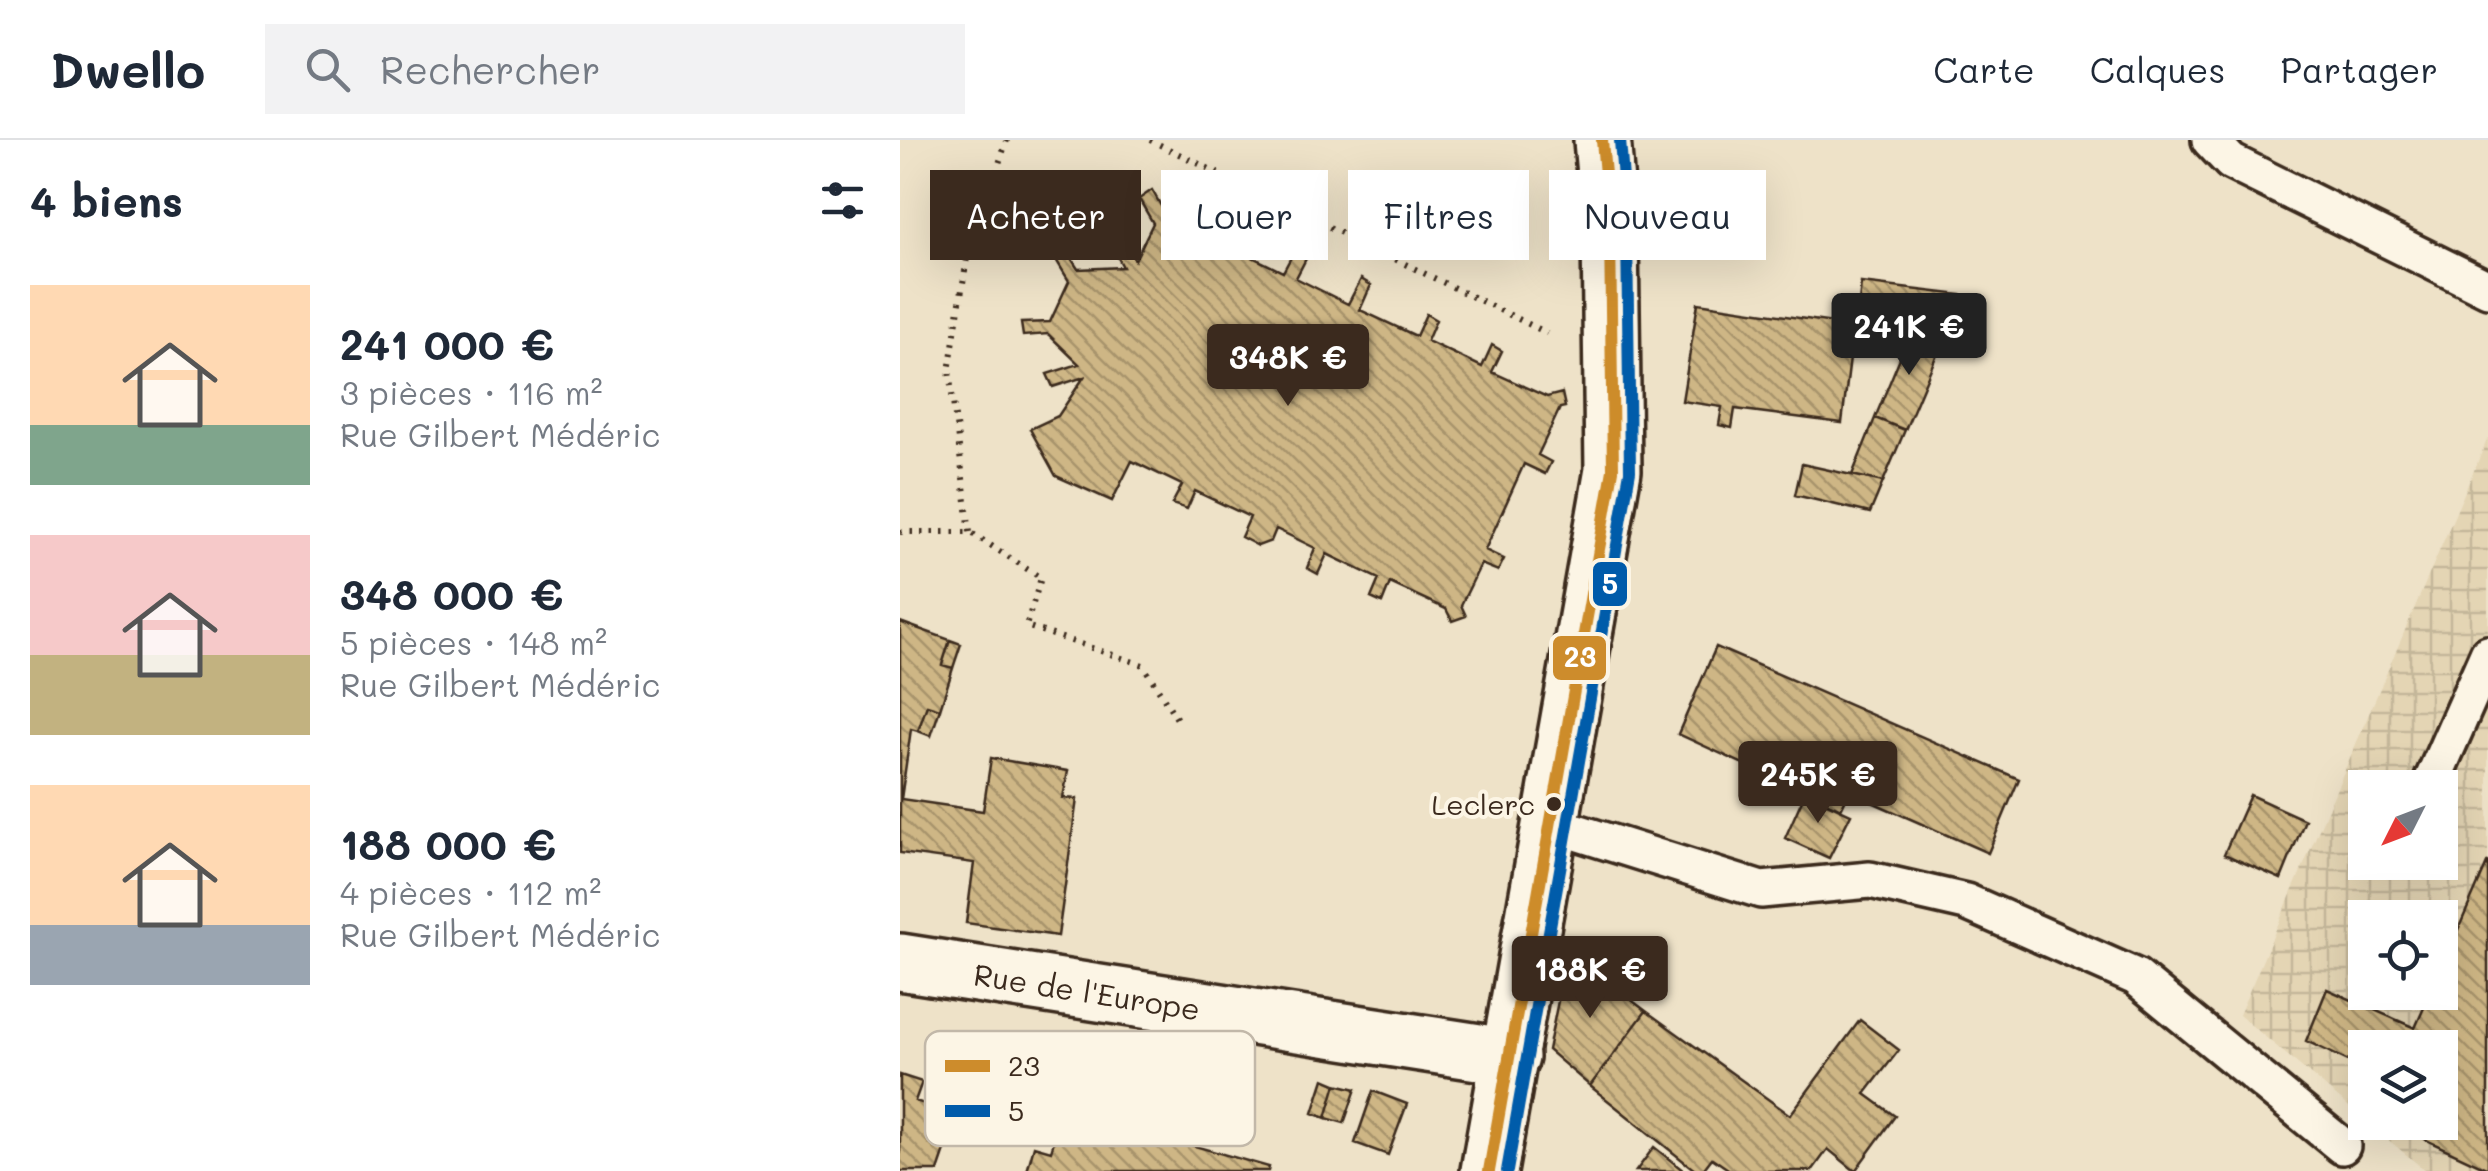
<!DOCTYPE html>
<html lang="fr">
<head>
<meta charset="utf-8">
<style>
  :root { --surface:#fff; --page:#f2f2f3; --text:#1f2937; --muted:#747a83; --line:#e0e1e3; --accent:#3b2a1e }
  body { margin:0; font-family:Mali,sans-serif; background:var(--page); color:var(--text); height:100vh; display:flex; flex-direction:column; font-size:38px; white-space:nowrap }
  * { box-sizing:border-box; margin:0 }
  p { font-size:32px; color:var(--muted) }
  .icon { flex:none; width:55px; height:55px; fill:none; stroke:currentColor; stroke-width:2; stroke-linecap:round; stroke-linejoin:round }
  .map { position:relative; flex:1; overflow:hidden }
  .details { display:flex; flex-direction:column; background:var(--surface); width:900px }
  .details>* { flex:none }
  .hud { position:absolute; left:30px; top:30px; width:950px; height:90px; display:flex; gap:20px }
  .needle { width:65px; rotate:228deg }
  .fabs { position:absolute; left:1448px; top:630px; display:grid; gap:20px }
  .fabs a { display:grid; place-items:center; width:110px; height:110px; border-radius:0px; background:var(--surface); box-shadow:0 10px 40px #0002; font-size:50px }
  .price { position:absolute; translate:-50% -85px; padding:0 22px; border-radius:10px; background:var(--accent); color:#fff; font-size:32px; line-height:65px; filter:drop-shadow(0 2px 5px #0008) }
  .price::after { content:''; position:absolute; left:50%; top:60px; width:30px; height:22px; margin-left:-15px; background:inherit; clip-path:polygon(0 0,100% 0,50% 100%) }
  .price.active { background:#222; color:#fff }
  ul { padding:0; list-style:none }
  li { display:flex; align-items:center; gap:30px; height:250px; padding:0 30px }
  li span { display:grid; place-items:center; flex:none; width:280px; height:200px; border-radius:0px; color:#555 }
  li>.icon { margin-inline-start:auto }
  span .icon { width:120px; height:120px; fill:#fffc; stroke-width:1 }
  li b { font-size:42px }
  h2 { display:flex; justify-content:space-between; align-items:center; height:120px; padding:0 30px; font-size:42px }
  .tag { padding:0 35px; border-radius:0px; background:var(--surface); box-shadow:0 10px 40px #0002; font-size:35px; line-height:90px }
  .tag.active { background:var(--accent); color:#fff }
  header { display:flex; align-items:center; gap:60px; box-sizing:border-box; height:140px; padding:0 50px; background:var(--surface); border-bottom:2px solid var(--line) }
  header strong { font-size:48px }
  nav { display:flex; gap:55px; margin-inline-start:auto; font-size:35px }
  .search { width:700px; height:90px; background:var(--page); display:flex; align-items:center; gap:25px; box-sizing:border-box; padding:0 35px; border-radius:0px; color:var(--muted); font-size:38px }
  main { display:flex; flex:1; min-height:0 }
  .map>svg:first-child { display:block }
</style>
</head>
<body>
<header>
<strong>Dwello</strong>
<div class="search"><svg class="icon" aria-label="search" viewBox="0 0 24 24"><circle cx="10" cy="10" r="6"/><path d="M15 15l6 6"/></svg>Rechercher</div>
<nav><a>Carte</a><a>Calques</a><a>Partager</a></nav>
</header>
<main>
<section class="details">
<h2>4 biens<svg class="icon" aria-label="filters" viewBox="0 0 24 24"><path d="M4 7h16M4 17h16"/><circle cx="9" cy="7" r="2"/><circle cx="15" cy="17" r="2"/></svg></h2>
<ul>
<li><span style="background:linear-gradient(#ffd9b3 70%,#7fa58c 0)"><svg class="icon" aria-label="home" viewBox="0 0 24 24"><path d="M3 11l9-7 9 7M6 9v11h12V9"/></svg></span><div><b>241 000 €</b><p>3 pièces · 116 m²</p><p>Rue Gilbert Médéric</p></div></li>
<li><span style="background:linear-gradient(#f6c9c9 60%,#c2b280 0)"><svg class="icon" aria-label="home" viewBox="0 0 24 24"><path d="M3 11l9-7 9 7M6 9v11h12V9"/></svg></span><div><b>348 000 €</b><p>5 pièces · 148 m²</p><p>Rue Gilbert Médéric</p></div></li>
<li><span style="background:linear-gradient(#ffd9b3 70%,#9aa5b1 0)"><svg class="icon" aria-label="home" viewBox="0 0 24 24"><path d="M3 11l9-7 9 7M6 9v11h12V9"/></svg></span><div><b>188 000 €</b><p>4 pièces · 112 m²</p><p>Rue Gilbert Médéric</p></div></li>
</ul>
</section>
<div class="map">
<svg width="1588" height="1031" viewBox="0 0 1588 1031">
  <defs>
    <pattern id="industrial-grid" width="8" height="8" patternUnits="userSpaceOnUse" patternTransform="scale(2.5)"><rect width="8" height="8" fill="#e4d5b4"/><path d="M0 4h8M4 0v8" fill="none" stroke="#c4b79a"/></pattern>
    <pattern id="building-back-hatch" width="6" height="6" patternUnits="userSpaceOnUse" patternTransform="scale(2.5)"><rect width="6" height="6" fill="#ceb685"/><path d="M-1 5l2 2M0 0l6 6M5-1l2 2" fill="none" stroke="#a8946c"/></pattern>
  </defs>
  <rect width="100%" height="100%" fill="#eee2c8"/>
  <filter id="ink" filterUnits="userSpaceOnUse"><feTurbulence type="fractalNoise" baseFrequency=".01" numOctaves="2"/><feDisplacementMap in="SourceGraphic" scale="20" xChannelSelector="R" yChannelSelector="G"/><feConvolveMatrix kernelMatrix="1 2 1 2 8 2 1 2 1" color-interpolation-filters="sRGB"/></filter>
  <g filter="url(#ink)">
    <!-- industrial -->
    <path fill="url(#industrial-grid)" fill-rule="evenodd" d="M 1588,298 L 1588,1031 L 1526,1031 L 1468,983 L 1540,982 L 1540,908 L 1465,908 L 1465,980 L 1339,875 ZM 1465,648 L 1540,648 L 1540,722 L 1465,722 ZM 1465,778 L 1540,778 L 1540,852 L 1465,852 Z"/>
    <!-- building -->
    <path fill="url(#building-back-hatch)" stroke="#3b2a1e" stroke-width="2.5" d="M 252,50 L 268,78 L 319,101 L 332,75 L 345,81 L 332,107 L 383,132 L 397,106 L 410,111 L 396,138 L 448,164 L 461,139 L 471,145 L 460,170 L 516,196 L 526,174 L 536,180 L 527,201 L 582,227 L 592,205 L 602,211 L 592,232 L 647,257 L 662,253 L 665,267 L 660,268 L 638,315 L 651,322 L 645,334 L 624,324 L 585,410 L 604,419 L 598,431 L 581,424 L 561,465 L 566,476 L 552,481 L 546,469 L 490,443 L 482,463 L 471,458 L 479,439 L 427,414 L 418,434 L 407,428 L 415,408 L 376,389 L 371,401 L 358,406 L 341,397 L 350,377 L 295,351 L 287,369 L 272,364 L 282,345 L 232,321 L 212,361 L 156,336 L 130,289 L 158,276 L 184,237 L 153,247 L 147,234 L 179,224 L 148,194 L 123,196 L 121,183 L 150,182 L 169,141 L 152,113 L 164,107 L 178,129 L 223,127 L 209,101 L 220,94 L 235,120 L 253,83 L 239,59 Z
      M 961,143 L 1061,155 L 1045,195 L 957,183 Z
      M 798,163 L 954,186 L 942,283 L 835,269 L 832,288 L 819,285 L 822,267 L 782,261 Z
      M 1011,191 L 1045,195 L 1005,290 L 975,278 Z
      M 975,278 L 1005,290 L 983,342 L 952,335 Z
      M 902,324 L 983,342 L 970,373 L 895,355 Z
      M 0,482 L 50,500 L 42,525 L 53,528 L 40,569 L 27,565 L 18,591 L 11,589 L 1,659 L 83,671 L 91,618 L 168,631 L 163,658 L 177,659 L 158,796 L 66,783 L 74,723 L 0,713 Z
      M 50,500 L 61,504 L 53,528 L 42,525 Z
      M 816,507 L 1119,639 L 1088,713 L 949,652 L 941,669 L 778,594 Z
      M 27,565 L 40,569 L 31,596 L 18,591 Z
      M 905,653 L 951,674 L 929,718 L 885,698 Z
      M 1350,655 L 1405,680 L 1381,739 L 1324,714 Z
      M 1588,721 L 1588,1029 L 1526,1000 L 1507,982 L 1540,982 L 1540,908 L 1465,908 L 1465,929 L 1406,901 L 1427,849 L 1515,888 L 1531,852 L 1540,852 L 1540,831 Z
      M 668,812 L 746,871 L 690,946 L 648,910 Z
      M 746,871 L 890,975 L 960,880 L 999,910 L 965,954 L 995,976 L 955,1031 L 928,1009 L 912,1031 L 831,1031 L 812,1018 L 802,1031 L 796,1031 L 690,946 Z
      M 0,935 L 22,942 L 15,961 L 47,971 L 54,984 L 38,1031 L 0,1031 Z
      M 424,939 L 436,944 L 426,978 L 413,973 Z
      M 436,944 L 456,949 L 444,983 L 426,978 Z
      M 473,951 L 507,964 L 488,1015 L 455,1003 Z
      M 164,969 L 369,1027 L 368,1031 L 127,1031 L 134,1006 L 151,1011 Z
      M 754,1007 L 784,1031 L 736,1031 Z"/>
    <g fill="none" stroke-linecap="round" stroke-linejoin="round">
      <defs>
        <path id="service" d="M 1310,0 L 1331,22 L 1588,149
          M 1529,648 L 1588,514
          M 651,684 L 861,750 L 970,740 L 1066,762 L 1236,837 L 1442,1006"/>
        <path id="minor" d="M 0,822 L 611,917"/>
        <path id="tertiary" d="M 589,1031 L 713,330 L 710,92 L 702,0"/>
      </defs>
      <!-- service casing -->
      <use href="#service" stroke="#3b2a1e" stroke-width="42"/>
      <!-- minor casing -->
      <use href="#minor" stroke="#3b2a1e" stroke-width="62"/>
      <!-- tertiary casing -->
      <use href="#tertiary" stroke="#3b2a1e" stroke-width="62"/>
      <!-- path -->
      <path stroke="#3b2a1e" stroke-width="6" stroke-dasharray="2.5 8" stroke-linecap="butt" d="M 250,0 L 647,193
        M 0,392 L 70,392 L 141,438 L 126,486 L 243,525 L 277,579
        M 70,392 L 49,231 L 67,118 L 107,0"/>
      <!-- service -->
      <use href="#service" stroke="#fcf5e5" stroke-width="35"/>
      <!-- minor -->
      <use href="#minor" stroke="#fcf5e5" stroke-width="55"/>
      <!-- tertiary -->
      <use href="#tertiary" stroke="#fcf5e5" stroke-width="55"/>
      <defs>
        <path id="bus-1" d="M 589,1031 L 713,330 L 710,92 L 702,0"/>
        <path id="bus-2" d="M 607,1031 L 730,331 L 727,92 L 720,0"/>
      </defs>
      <!-- bus-1 casing -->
      <use href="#bus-1" stroke="#fcf5e5" stroke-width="20"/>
      <!-- bus-2 casing -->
      <use href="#bus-2" stroke="#fcf5e5" stroke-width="20"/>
      <!-- bus-1 -->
      <use href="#bus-1" stroke="#cd8c2c" stroke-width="12"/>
      <!-- bus-2 -->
      <use href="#bus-2" stroke="#005baa" stroke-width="12"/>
    </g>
  </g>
  <!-- markers -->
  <circle fill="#3b2a1e" stroke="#fcf5e5" stroke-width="4" cx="654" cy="664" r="9"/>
  <g text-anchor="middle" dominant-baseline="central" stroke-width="8" stroke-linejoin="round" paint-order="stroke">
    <!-- bus labels -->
    <g font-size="28" fill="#3b2a1e" stroke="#fcf5e5" text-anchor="end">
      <text x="635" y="664">Leclerc</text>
    </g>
    <!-- street labels -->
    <g font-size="30" fill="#3b2a1e" stroke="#fcf5e5">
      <text transform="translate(187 851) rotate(9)">Rue de l'Europe</text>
    </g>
  </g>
  <!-- legend -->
  <rect x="25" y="891" width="330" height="115" rx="15" fill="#fcf5e5" stroke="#c2b8a9" stroke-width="2.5"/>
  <rect x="45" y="920" width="45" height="12" fill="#cd8c2c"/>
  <rect x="45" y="965" width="45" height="12" fill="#005baa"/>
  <g font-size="28" fill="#3b2a1e">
    <text x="108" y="936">23</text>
    <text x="108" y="981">5</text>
  </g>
  <g stroke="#fcf5e5" stroke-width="4">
    <rect x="691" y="420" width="38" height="48" rx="10" fill="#005baa"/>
    <rect x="651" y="494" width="57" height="48" rx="10" fill="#cd8c2c"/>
  </g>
  <g font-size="28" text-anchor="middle" font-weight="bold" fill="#fff">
    <text x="710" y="454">5</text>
    <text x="680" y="527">23</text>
  </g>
</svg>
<div class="fabs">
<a><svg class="needle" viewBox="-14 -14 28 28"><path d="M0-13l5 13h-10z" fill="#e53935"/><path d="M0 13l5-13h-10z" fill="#747a83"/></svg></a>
<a><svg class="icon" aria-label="locate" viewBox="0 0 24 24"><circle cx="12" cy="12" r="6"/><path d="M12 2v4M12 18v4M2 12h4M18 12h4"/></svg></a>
<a><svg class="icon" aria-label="layers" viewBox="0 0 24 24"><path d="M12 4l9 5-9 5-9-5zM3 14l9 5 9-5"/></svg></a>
</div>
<b class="price active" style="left:1009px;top:238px">241K €</b>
<b class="price" style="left:388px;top:269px">348K €</b>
<b class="price" style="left:918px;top:686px">245K €</b>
<b class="price" style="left:690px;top:881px">188K €</b>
<div class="hud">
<a class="tag active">Acheter</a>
<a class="tag">Louer</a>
<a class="tag">Filtres</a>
<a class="tag">Nouveau</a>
</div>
</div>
</main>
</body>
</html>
